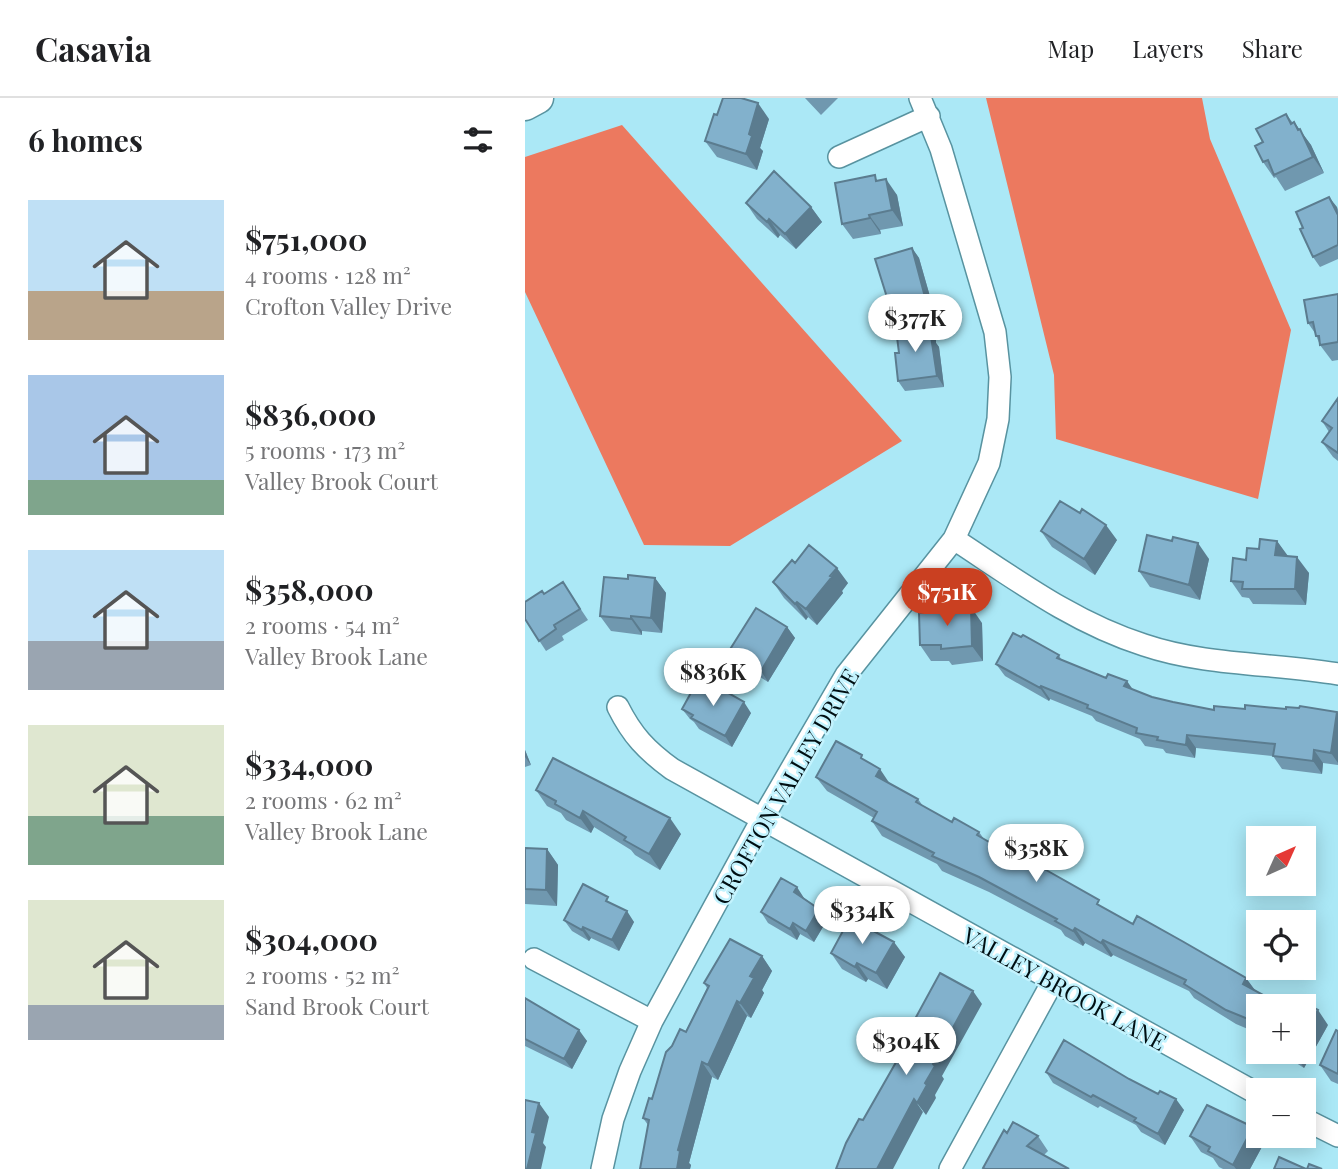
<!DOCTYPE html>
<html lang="en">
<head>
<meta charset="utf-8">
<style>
  :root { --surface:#fff; --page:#f6f6f6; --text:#202124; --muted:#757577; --line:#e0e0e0; --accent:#ca4021 }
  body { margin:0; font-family:"Playfair Display",serif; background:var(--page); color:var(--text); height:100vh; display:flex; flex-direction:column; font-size:26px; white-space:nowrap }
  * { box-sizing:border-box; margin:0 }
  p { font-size:23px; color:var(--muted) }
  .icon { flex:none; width:38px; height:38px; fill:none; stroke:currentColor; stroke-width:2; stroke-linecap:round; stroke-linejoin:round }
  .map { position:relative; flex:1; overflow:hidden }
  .sheet { display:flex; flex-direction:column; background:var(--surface); width:525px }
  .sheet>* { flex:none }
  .needle { width:46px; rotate:45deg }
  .buttons { position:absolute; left:721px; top:728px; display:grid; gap:14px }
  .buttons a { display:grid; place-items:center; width:70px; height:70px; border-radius:0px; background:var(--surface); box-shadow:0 4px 18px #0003; font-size:35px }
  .price { position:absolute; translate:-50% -60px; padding:0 16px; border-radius:24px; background:#fff; color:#222; font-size:23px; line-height:46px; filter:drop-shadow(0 2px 4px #0008) }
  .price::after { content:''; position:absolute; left:50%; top:42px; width:21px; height:16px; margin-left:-10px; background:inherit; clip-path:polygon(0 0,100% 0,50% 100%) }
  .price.current { background:var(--accent); color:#fff }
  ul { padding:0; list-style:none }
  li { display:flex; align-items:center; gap:21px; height:175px; padding:0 28px }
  li span { display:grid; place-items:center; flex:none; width:196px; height:140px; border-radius:0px; color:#555 }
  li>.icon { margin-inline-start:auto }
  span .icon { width:84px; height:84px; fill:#fffc; stroke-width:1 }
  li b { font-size:30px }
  h2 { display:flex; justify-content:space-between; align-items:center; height:84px; padding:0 28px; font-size:30px }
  header { display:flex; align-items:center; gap:42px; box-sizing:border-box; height:98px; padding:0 35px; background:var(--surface); border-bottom:2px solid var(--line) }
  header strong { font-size:33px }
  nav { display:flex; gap:38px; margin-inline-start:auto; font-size:24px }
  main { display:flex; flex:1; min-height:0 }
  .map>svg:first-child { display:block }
</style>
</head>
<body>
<header>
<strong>Casavia</strong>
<nav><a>Map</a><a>Layers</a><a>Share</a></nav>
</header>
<main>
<section class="sheet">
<h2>6 homes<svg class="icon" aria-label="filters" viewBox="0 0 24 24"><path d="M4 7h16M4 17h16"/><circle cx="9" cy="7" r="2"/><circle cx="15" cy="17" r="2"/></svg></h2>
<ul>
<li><span style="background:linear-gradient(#bfe0f5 65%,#b9a48a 0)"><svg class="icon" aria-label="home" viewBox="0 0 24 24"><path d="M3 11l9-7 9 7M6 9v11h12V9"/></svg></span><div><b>$751,000</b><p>4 rooms · 128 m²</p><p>Crofton Valley Drive</p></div></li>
<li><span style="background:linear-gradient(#a9c7e8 75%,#7fa58c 0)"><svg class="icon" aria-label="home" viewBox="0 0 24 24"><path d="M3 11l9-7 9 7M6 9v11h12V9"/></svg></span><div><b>$836,000</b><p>5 rooms · 173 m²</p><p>Valley Brook Court</p></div></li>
<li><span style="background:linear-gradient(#bfe0f5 65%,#9aa5b1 0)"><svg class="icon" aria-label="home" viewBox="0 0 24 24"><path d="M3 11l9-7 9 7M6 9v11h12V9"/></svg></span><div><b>$358,000</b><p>2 rooms · 54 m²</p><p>Valley Brook Lane</p></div></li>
<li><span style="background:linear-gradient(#dfe7d0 65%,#7fa58c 0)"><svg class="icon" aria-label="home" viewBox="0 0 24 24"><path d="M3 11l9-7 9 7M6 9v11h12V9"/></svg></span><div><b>$334,000</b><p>2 rooms · 62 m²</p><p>Valley Brook Lane</p></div></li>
<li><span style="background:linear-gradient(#dfe7d0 75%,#9aa5b1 0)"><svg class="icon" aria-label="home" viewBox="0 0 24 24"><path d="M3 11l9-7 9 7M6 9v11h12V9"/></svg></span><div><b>$304,000</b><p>2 rooms · 52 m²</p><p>Sand Brook Court</p></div></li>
</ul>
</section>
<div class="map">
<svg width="813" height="1071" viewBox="0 0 813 1071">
  <rect width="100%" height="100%" fill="#abe8f6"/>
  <!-- forest -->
  <path fill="#ec795f" d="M 461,0 L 677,0 L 685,41 L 766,232 L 733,401 L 531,341 L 529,277 Z
    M 97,27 L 377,343 L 205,448 L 119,447 L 0,194 L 0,59 Z"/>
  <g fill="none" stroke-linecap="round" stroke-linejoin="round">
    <defs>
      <path id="street" d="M 314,59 L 404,18
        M 429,441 C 490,481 549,525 619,547 C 681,568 749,565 813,576
        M 93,609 C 107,637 121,652 147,671 L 733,996
        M 9,861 L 127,923
        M 779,1021 L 813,1038
        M 77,1071 L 88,1021 L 105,973 L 127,923 L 236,723 L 321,577 L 429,441 L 464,365 L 473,321 L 475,279 L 470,234 L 416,51 L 395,0
        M 425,1071 L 528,883"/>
      <path id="secondary" d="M 0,7 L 13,0"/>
    </defs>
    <!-- street casing -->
    <use href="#street" stroke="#5893a0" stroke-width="24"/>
    <!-- secondary casing -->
    <use href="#secondary" stroke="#5893a0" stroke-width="33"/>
    <!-- street -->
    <use href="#street" stroke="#fff" stroke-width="21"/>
    <!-- secondary -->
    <use href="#secondary" stroke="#fff" stroke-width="30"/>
  </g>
  <!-- wall -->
  <path fill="#7098af" d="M 280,0 L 313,0 L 296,17 Z
    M 761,16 L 768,25 L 769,24 L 786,47 L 799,75 L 760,93 L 751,79 L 749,80 L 738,64 L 738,44 Z
    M 244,21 L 235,50 L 238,53 L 232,72 L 192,59 L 180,43 Z
    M 354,82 L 372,97 L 378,128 L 355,132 L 356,136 L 328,141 L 317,126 Z
    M 221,105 L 286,109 L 297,124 L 271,151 L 255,137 L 253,140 L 232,121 Z
    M 812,109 L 813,112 L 813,161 L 795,169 L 788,159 Z
    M 387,150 L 394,160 L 408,209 L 373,219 L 365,209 Z
    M 813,196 L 813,262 L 807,263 L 795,247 L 790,235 L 783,225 Z
    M 403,228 L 411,238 L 411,245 L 414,249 L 419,289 L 380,293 L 373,283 L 374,255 Z
    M 813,300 L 813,363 L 808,359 L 797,344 L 804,334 L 797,323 Z
    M 516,433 L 592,442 L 570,477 L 527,449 Z
    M 647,443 L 684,461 L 675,502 L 625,489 L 614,473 Z
    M 752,443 L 762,458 L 784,475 L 781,507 L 728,506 L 724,500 L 717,499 L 706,483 L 721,462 L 734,451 Z
    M 270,465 L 323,485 L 317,493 L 318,495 L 292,527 L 283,519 L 281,522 L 259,500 L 248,484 Z
    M 130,480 L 141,495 L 137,535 L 117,533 L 117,537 L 86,533 L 75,518 L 103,481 Z
    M 45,495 L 63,522 L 37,538 L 39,542 L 21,553 L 0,521 L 19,496 Z
    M 457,525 L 458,563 L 427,567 L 424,563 L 406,563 L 395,547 Z
    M 262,529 L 270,540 L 243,584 L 211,564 L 204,553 Z
    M 534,557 L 537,563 L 627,599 L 648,604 L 689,612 L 720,611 L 813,615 L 813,667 L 798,665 L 797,676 L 757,671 L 748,658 L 671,650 L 670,660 L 641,655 L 638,651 L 620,648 L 615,641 L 571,623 L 567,618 L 525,601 L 524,603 L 480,578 L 471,566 Z
    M 157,611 L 226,615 L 207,649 L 174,631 L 169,624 L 165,621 Z
    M 0,652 L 6,667 L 0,669 Z
    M 342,663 L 365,686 L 393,701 L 398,708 L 427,724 L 454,734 L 459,741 L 490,759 L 520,772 L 579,810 L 608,826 L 721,880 L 730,892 L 733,908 L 733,938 L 730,934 L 711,926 L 669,900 L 664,893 L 588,857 L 586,859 L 560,845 L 558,848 L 540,838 L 536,832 L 464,794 L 417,773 L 412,766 L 357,738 L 347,723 L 349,720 L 302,693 L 291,679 Z
    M 11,692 L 156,736 L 135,772 L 110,757 L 106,752 L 69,729 L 66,735 L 41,722 L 36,715 L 22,708 Z
    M 0,750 L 22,751 L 33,767 L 32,808 L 0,806 Z
    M 279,800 L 294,811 L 302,822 L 289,844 L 275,836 L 272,842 L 243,825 L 236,814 Z
    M 88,806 L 109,824 L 94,853 L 66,840 L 64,843 L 47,833 L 39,822 Z
    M 345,831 L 380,859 L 362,891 L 343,881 L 341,884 L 317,871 L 306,855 Z
    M 237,858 L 247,873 L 237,892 L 239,895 L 226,920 L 222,918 L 193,982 L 187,979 L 164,1065 L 166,1067 L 165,1071 L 115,1071 L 123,1027 L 118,1020 L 182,890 L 179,885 Z
    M 0,900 L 62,943 L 47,971 L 0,948 Z
    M 803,927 L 779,970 L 754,954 L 779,954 Z
    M 813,933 L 813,986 L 806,983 L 795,967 Z
    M 521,974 L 604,981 L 659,1012 L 640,1047 L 616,1034 L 611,1027 L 575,1008 L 573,1010 L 528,985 Z
    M 482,1035 L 513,1038 L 523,1053 L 519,1057 L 544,1071 L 459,1071 L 458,1070 Z
    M 733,1037 L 739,1045 L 725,1071 L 698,1071 L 694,1069 L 688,1060 L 676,1054 L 665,1038 Z"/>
  <!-- shaded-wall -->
  <path fill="#5b7c8f" d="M 233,5 L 244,21 L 235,50 L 238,53 L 232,72 L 221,56 L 224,36 Z
    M 769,24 L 786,47 L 799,75 L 788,59 Z
    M 361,81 L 372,97 L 378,128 L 367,112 Z
    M 804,99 L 812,109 L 813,117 Z
    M 286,109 L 297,124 L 271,151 L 260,136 Z
    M 344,117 L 355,132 L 356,136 L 345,120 Z
    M 244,121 L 255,137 L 253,140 L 242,124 Z
    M 387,150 L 394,160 L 408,209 L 400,199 Z
    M 403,228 L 411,238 L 411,245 L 414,249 L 419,289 L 412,278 Z
    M 581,427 L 592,442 L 570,477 L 559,461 Z
    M 752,443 L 763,458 L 750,457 Z
    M 673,445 L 684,461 L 675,502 L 664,487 Z
    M 772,459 L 784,475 L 781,507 L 770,491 Z
    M 312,470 L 323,485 L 317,493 L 318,495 L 292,527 L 281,511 Z
    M 130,480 L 141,495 L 137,535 L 126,520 Z
    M 272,504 L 283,519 L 281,522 L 270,506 Z
    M 446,509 L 457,525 L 458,563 L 447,548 Z
    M 106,518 L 117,533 L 117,537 L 106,521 Z
    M 262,529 L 270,540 L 243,584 L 236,573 Z
    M 602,583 L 611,596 L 599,588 Z
    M 516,588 L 525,601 L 524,603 L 515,590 Z
    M 219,604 L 226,615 L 207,649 L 200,638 Z
    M 812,614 L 813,615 L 813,665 L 806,655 Z
    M 662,637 L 671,650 L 670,660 L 661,647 Z
    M 0,652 L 6,667 L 0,659 Z
    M 789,652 L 798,665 L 797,676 L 788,663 Z
    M 355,671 L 365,686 L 351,678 Z
    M 58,713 L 69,729 L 66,735 L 55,720 Z
    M 145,720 L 156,736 L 135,772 L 124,756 Z
    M 22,751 L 33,767 L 32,808 L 21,792 Z
    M 272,789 L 279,800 L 276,805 L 269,794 Z
    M 294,811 L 302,822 L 289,844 L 281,833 Z
    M 102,813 L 109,824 L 94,853 L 87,842 Z
    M 268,825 L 275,836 L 272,842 L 265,831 Z
    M 58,829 L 66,840 L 64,843 L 57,832 Z
    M 550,830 L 560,845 L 558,848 L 548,833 Z
    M 578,842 L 588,857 L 586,859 L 576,845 Z
    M 369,844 L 380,859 L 362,891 L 351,875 Z
    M 237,858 L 247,873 L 237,892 L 239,895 L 226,920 L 215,905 L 225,878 Z
    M 332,865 L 343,881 L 341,884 L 330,869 Z
    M 721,880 L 731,894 L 718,886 Z
    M 448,893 L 457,906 L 417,978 L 419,981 L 410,997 L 411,1000 L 401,1017 L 392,1005 L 408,966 Z
    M 212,903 L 222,918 L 193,982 L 183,967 Z
    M 793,912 L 803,927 L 779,970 L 769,955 L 770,954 L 779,954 L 779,938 Z
    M 54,932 L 62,943 L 47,971 L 39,961 Z
    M 177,964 L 187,979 L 164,1065 L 166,1067 L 165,1071 L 152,1071 L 153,1052 Z
    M 389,1001 L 398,1014 L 368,1071 L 352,1071 Z
    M 651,1001 L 659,1012 L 640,1047 L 633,1036 Z
    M 14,1005 L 24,1019 L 18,1045 L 21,1049 L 16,1071 L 2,1071 L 7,1034 Z
    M 728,1029 L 739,1045 L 725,1071 L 711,1071 L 708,1067 Z"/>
  <!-- building -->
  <path fill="#82b1cc" stroke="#5b7c8f" stroke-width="2" d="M 198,0 L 216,0 L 233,5 L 224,36 L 227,38 L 221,56 L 180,43 L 189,16 L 192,17 Z
    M 761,16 L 766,26 L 769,24 L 773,32 L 775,31 L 788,59 L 749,77 L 743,62 L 738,64 L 730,48 L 738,44 L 731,31 Z
    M 249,73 L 286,109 L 260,136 L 244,121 L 242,124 L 221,105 Z
    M 350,77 L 351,83 L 361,81 L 367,112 L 344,117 L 345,120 L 317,126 L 310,85 Z
    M 804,99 L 813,117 L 813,147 L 788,159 L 775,131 L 778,130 L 771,114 Z
    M 387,150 L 400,199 L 365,209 L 350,161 Z
    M 813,196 L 813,244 L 795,247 L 794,238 L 791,238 L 788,224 L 783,225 L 779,202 Z
    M 403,228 L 404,238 L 406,238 L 412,278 L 373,283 L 370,255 L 374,255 L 371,231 Z
    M 813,300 L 813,355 L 797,344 L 807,330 L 797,323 Z
    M 535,403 L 555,415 L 557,411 L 581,427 L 559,461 L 516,433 Z
    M 622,437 L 647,443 L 648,439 L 673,445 L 664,487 L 614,473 Z
    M 735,441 L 752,443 L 750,457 L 772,459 L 770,491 L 717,491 L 718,484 L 706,483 L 708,460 L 721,462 L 722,450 L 734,451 Z
    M 284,447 L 312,470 L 305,478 L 307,479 L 281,511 L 272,504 L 270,506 L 248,484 L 267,462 L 270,465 Z
    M 103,477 L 130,480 L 126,520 L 106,518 L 106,521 L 75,518 L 79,479 L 103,481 Z
    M 38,484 L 55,511 L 29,527 L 31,531 L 14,543 L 0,521 L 0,504 L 17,493 L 19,496 Z
    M 446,509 L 447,548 L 416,551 L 416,547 L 395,547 L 394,515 L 415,515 L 415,511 Z
    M 231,510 L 262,529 L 236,573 L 204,553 Z
    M 488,535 L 496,539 L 498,537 L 534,557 L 532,560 L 581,580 L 583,576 L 602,583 L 599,588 L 627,599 L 648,604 L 689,612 L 689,608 L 720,611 L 720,607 L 761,611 L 761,609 L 774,610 L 775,608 L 812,614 L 806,655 L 789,652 L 788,663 L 748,658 L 750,646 L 662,637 L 661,647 L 632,642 L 633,639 L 611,635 L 612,630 L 562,610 L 563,607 L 516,588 L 515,590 L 471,566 Z
    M 173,582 L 194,595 L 196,591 L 219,604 L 200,638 L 166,620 L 168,617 L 157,611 Z
    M 311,643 L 337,657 L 336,660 L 355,671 L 351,678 L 393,701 L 391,704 L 427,724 L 429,720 L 454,734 L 452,737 L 490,759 L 491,752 L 516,765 L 514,768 L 574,802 L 572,806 L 608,826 L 612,818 L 657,843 L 721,880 L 718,886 L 758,908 L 733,908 L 733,932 L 725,927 L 728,923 L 701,912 L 659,886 L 661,882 L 578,842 L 576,845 L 550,830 L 548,833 L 530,823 L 532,821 L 454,779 L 407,758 L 409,755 L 347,723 L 352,714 L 291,679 Z
    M 28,660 L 145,720 L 124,756 L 99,742 L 101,739 L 58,713 L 55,720 L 30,706 L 31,703 L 11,692 Z
    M 0,750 L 22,751 L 21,792 L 0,791 Z
    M 256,780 L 272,789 L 269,794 L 294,811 L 281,833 L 268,825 L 265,831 L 236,814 Z
    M 58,786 L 83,799 L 81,803 L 102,813 L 87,842 L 58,829 L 57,832 L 39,822 Z
    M 326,818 L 342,827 L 341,829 L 369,844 L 351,875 L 332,865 L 330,869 L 306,855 Z
    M 205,841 L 237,858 L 225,878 L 229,880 L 215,905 L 212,903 L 183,967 L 177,964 L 153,1052 L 155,1053 L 152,1071 L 115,1071 L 124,1022 L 118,1020 L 124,1000 L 127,1001 L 141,954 L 147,948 L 155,931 L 161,934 L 184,888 L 179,885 Z
    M 415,875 L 448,893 L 408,966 L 410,968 L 400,985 L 402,987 L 392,1005 L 389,1001 L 352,1071 L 311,1071 L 321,1045 L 334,1021 L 338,1022 L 394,924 L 390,921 Z
    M 0,900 L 54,932 L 39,961 L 0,941 Z
    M 774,902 L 793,912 L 779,938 L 779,908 L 772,908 Z
    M 811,932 L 813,933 L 813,976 L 795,967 Z
    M 539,942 L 604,981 L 633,996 L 635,993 L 651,1001 L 633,1036 L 609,1023 L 611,1020 L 568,997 L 566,999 L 521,974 Z
    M 0,1002 L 14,1005 L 7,1034 L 11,1035 L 2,1071 L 0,1071 Z
    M 682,1007 L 728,1029 L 708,1067 L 683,1053 L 685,1049 L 665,1038 Z
    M 488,1024 L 513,1038 L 502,1048 L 544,1071 L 460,1071 L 458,1070 L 479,1032 L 482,1035 Z
    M 754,1059 L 781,1071 L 749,1071 Z
    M 784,1066 L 797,1071 L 782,1071 Z"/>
  <g text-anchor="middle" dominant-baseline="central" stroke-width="5" stroke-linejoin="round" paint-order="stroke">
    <!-- street labels -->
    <g font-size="23" fill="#000f13" stroke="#c3f3fe">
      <text transform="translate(260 688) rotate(-60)">CROFTON VALLEY DRIVE</text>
      <text transform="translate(540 890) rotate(29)">VALLEY BROOK LANE</text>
    </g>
  </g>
</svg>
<div class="buttons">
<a><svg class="needle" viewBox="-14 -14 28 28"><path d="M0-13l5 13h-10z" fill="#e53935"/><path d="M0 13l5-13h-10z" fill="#757577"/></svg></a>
<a><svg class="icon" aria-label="locate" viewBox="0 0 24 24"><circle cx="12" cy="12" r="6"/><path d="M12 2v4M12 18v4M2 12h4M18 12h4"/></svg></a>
<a>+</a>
<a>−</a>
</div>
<b class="price" style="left:390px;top:256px">$377K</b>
<b class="price current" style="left:422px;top:530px">$751K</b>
<b class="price" style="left:188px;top:610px">$836K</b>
<b class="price" style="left:511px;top:786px">$358K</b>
<b class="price" style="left:337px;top:848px">$334K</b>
<b class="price" style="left:381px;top:979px">$304K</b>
</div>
</main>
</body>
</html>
